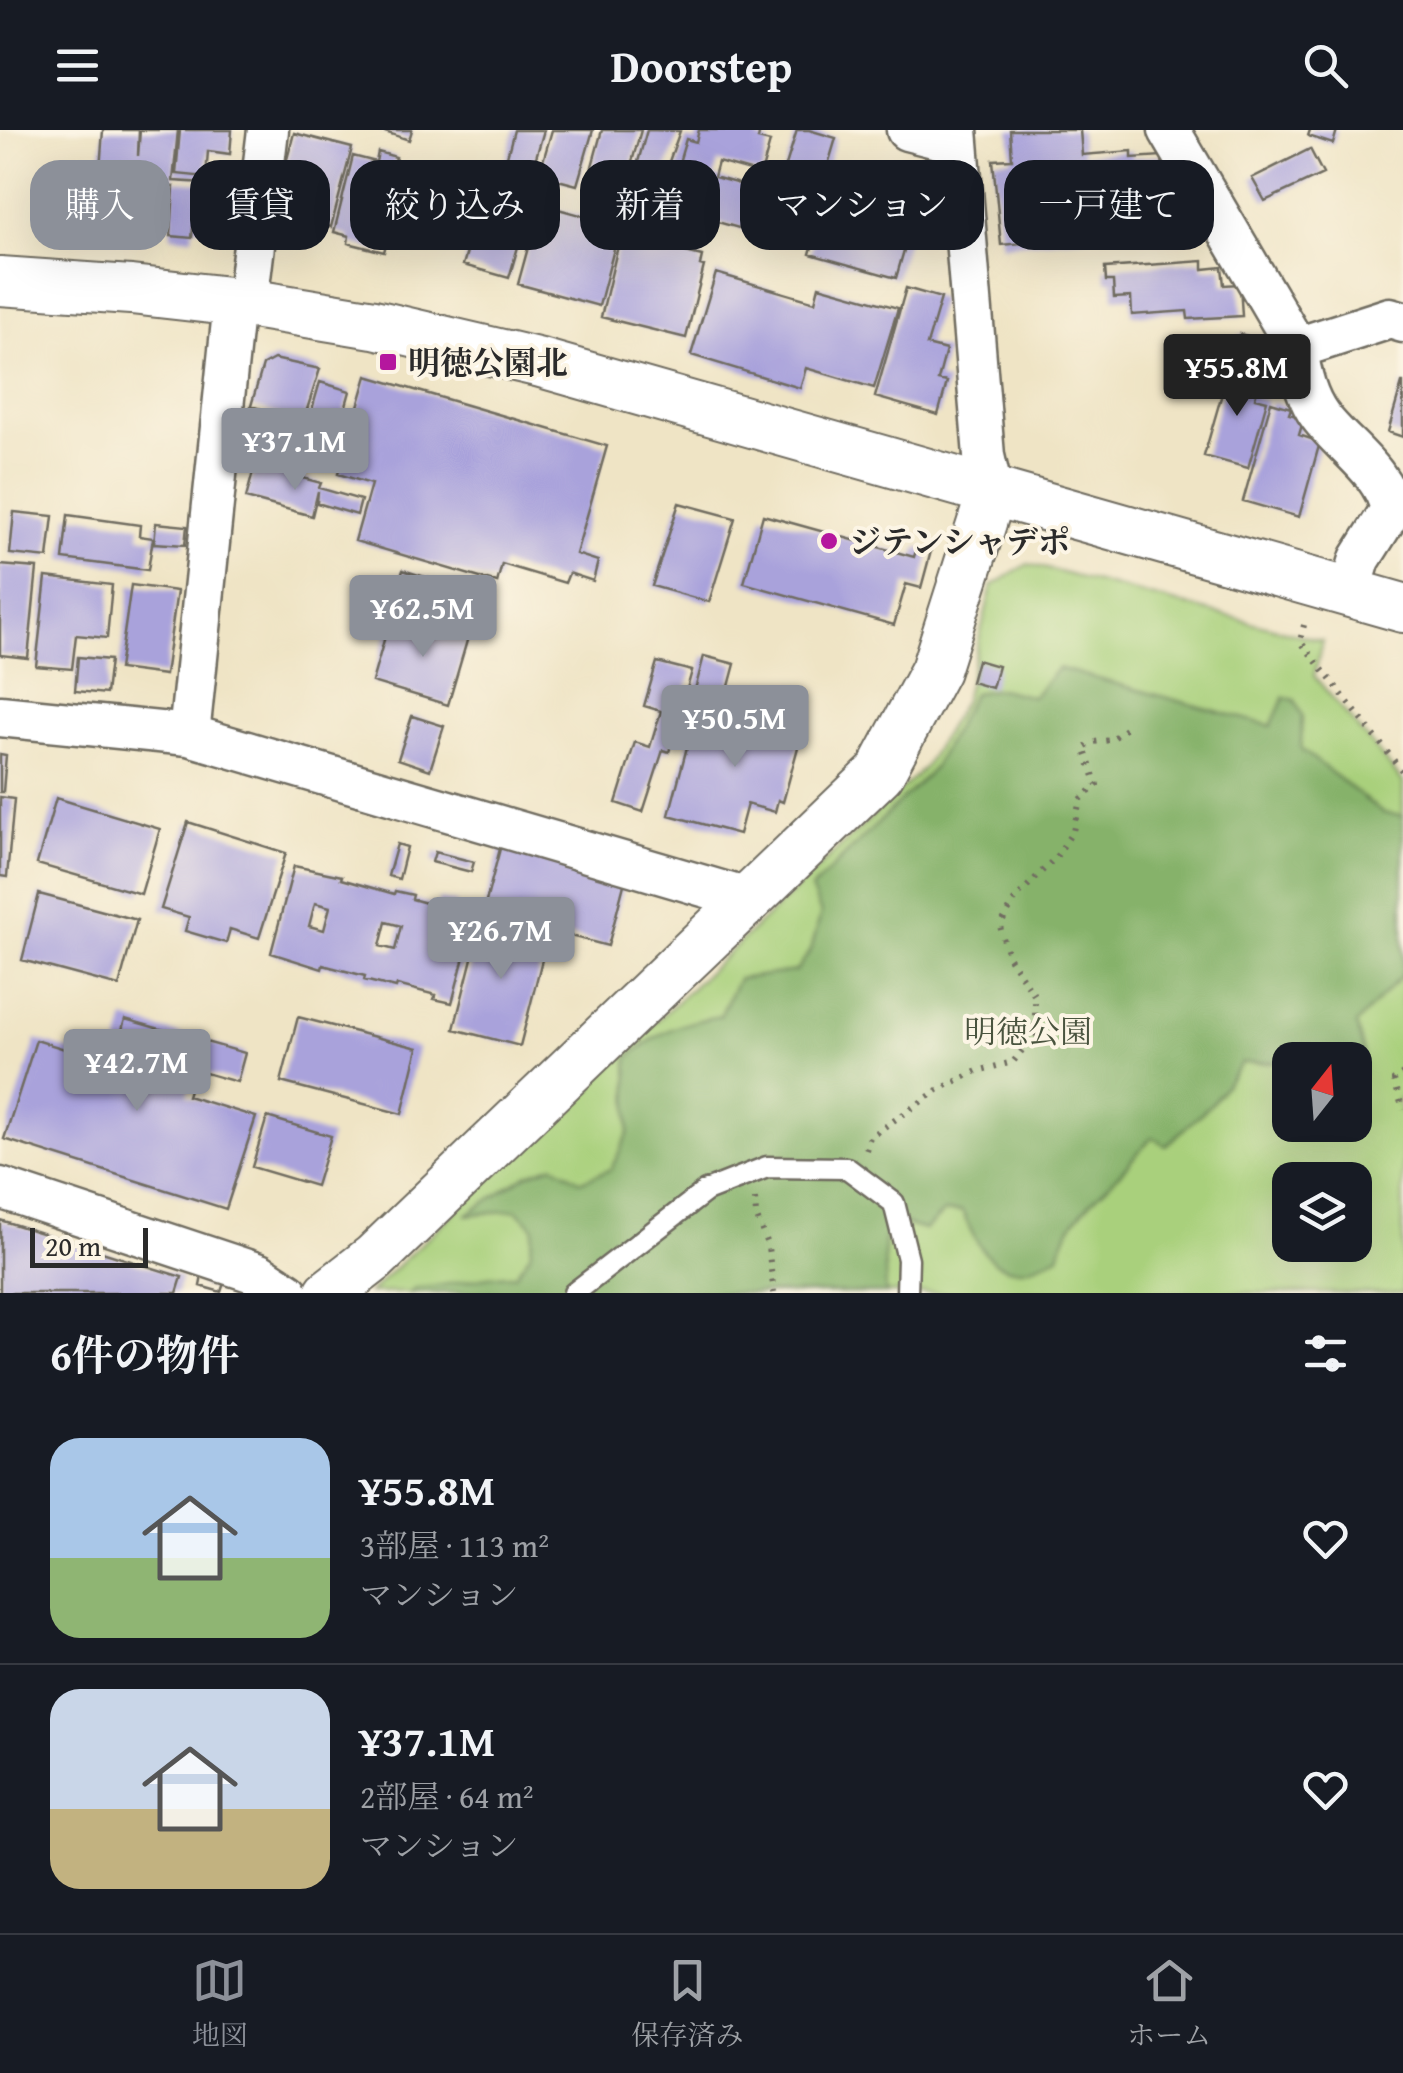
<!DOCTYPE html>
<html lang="ja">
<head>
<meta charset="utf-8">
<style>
  :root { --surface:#171b24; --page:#242831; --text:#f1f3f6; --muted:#9ea1a6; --line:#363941; --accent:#8c9099 }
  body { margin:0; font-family:"Gentium Book Plus","Noto Serif JP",serif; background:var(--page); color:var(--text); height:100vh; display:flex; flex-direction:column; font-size:38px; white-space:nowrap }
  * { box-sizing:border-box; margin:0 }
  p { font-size:32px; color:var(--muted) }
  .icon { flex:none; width:55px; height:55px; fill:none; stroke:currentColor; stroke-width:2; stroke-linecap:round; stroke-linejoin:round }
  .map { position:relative; height:1163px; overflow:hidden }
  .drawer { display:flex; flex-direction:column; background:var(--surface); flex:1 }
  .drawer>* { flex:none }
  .guide { position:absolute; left:30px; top:30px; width:1345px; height:90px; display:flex; gap:20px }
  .needle { width:65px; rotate:17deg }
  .fabs { position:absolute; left:1272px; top:912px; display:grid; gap:20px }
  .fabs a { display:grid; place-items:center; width:100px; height:100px; border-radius:20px; background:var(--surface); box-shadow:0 10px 40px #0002; font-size:50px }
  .scale { position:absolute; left:30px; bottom:25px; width:118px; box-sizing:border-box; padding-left:10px; border:5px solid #2b2b2b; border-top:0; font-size:28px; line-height:35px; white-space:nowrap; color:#2b2b2b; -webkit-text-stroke:8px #fcf5e5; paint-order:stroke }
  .price { position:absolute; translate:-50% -85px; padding:0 22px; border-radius:10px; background:var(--accent); color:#fff; font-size:32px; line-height:65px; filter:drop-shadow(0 2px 5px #0008) }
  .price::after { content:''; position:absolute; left:50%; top:60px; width:30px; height:22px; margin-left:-15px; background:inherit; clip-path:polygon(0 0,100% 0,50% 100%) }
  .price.current { background:#222; color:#fff }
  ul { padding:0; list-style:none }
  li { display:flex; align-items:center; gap:30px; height:250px; padding:0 50px }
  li+li { border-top:2px solid var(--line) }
  li span { display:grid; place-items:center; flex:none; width:280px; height:200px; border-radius:30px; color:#555 }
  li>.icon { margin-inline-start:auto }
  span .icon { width:120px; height:120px; fill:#fffc; stroke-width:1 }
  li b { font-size:42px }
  h2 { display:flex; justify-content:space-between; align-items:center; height:120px; padding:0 50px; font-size:42px }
  .tag { padding:0 35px; border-radius:30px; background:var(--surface); box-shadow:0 10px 40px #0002; font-size:35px; line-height:90px }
  .tag.current { background:var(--accent); color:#fff }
  header { display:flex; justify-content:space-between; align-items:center; height:130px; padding:0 50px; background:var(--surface); font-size:45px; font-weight:700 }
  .menu { display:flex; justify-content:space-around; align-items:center; height:140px; border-top:2px solid var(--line); background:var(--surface); font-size:28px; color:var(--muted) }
  .menu a { display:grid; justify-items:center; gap:5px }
  .menu .current { color:var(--accent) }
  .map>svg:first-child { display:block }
</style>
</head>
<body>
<header><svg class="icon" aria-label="menu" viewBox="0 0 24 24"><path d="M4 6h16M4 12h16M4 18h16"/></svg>Doorstep<svg class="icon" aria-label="search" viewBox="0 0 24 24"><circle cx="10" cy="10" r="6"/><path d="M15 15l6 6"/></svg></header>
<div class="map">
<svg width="1403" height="1163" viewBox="0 0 1403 1163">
  <rect width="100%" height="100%" fill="#fcf5e5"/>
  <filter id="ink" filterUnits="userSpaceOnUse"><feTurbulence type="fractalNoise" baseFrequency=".01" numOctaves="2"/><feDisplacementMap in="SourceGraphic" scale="20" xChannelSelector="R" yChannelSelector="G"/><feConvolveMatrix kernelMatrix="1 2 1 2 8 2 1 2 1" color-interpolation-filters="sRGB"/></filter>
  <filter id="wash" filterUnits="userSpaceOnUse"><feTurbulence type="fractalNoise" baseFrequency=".0048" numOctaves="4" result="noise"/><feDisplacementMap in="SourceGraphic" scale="40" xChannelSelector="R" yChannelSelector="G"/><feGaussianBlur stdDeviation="2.25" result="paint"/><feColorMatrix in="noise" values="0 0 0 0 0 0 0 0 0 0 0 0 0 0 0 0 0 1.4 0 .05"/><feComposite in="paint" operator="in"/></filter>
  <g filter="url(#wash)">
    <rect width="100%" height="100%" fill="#efe4c5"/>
    <!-- green -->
    <path fill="#a9d07b" stroke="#6a7e53" stroke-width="2.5" fill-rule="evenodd" d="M 1028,434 L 1323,511 L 1314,546 L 1403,652 L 1403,966 L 1397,970 L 1403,987 L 1403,1163 L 369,1163 L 924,638 L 964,570 L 992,456 ZM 1290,930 L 1355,930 L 1355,995 L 1290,995 ZM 1290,1050 L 1355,1050 L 1355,1115 L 1290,1115 Z"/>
    <!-- forest -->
    <path fill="#86b26b" stroke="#586e4b" stroke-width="2.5" d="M 1058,538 L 1271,596 L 1284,567 L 1295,570 L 1302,586 L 1301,619 L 1383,683 L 1403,686 L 1403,844 L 1356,894 L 1364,922 L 1362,943 L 1355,944 L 1355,930 L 1242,933 L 1211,974 L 1166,1016 L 1152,1007 C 1139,1021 1127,1036 1114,1049 C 1091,1073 1066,1091 1059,1126 C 1048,1130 1032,1139 1021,1139 C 987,1141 973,1107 962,1081 L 944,1082 L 925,1100 L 891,1090 L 884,1112 L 886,1163 L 411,1163 L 415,1158 C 450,1157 481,1144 515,1145 L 530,1124 L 534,1098 L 517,1080 L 466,1085 L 528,1044 L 554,1035 L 581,1051 L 611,1039 L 629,1002 L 628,927 C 661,901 679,893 720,886 L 738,849 L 796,841 L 811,820 L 821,783 L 811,759 L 933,639 L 973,563 L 1000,559 L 1033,567 Z"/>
    <g id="blocks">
      <!-- building -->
      <path fill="#a9a2db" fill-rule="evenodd" d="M 103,0 L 139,0 L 138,26 L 140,0 L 178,0 L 173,51 L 222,54 L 219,99 L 193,97 L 192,108 L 171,106 L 174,57 L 99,53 Z
        M 180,0 L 232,0 L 230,24 L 208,21 L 206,47 L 176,44 Z
        M 379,0 L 412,0 L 409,10 Z
        M 514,0 L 544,0 L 532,41 L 505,34 Z
        M 552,0 L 593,0 L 577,55 L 539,45 Z
        M 602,0 L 641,0 L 626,53 L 607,47 L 605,55 L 588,51 Z
        M 647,0 L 680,1 L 657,65 L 631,57 Z
        M 699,0 L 760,0 L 758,9 L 770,12 L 761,44 L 718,32 L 714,47 L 764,61 L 823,77 L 834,37 L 920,61 L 917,73 L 933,77 L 925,108 L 909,103 L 896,148 L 810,124 L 814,110 L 755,95 L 753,102 L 703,88 L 708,69 L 683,62 L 687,46 L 676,43 L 686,9 L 696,12 Z
        M 797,0 L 809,0 L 836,8 L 817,72 L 778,61 Z
        M 1010,0 L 1080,0 L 1082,25 L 1132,21 L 1132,28 L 1162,26 L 1163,43 L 1173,42 L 1179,99 L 1001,115 L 993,30 L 1012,29 Z
        M 1310,0 L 1337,0 L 1333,14 L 1308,6 Z
        M 294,3 L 352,18 L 331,97 L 273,82 Z
        M 1310,19 L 1323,44 L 1265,71 L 1252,48 Z
        M 378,22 L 396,27 L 393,37 L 405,39 L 384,122 L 348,113 L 349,106 L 334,102 L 353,26 L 376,32 Z
        M 415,38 L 478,57 L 463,112 L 399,93 Z
        M 489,50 L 521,59 L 515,78 L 528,82 L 509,148 L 463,135 Z
        M 540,74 L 620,96 L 599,176 L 518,154 Z
        M 624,107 L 702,126 L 700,135 L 704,136 L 686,208 L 601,187 L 619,112 Z
        M 1203,131 L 1203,139 L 1222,137 L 1224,155 L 1240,154 L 1242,186 L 1188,189 L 1187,181 L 1132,185 L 1131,167 L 1114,168 L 1113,151 L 1106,151 L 1105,138 Z
        M 716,143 L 815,172 L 819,156 L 898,178 L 874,258 L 806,238 L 800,258 L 691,225 Z
        M 906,158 L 941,168 L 927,215 L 946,220 L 938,250 L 947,252 L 938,285 L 875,267 Z
        M 1240,204 L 1269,212 L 1261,241 L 1232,233 Z
        M 274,229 L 320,239 L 303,292 L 251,276 L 263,235 Z
        M 1230,236 L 1261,245 L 1255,268 L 1267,271 L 1248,338 L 1204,326 Z
        M 367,246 L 607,316 L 576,424 L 598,431 L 593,451 L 569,443 L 565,453 L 502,434 L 497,453 L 355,411 L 371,354 L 338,344 Z
        M 320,252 L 350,261 L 330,333 L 299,324 Z
        M 1402,253 L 1403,253 L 1403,307 L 1388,302 Z
        M 1271,272 L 1291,278 L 1289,284 L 1304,288 L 1299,305 L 1320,312 L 1299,387 L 1243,371 Z
        M 255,335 L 321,353 L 319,358 L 361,370 L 357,385 L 317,373 L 318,361 L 312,386 L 246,368 Z
        M 679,373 L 735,388 L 709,472 L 652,456 Z
        M 14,382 L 53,386 L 48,428 L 10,424 Z
        M 68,385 L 140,395 L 139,406 L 153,408 L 148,440 L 63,429 Z
        M 763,385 L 914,427 L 917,417 L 931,421 L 921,458 L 906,454 L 894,495 L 744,453 Z
        M 156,393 L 187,396 L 185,415 L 154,413 Z
        M 0,435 L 37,438 L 28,528 L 0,525 Z
        M 403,440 L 472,462 L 464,485 L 428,473 L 425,484 L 392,474 Z
        M 46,447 L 112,455 L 107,508 L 76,505 L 72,539 L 36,536 Z
        M 131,455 L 177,461 L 165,545 L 119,539 Z
        M 435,487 L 471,497 L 448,575 L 372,552 L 388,496 L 429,508 Z
        M 704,526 L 735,534 L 724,575 L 693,567 Z
        M 78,527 L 110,530 L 106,564 L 75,561 Z
        M 977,530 L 998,536 L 992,558 L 971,552 Z
        M 657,532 L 692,541 L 669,622 L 663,620 L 643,682 L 616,673 L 635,612 L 650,617 L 661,581 L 644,576 Z
        M 722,577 L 803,599 L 783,672 L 778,670 L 775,682 L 747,674 L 739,704 L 669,685 L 691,602 L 714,607 Z
        M 412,586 L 444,596 L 430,640 L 398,629 Z
        M 0,624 L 6,625 L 3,662 L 0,662 Z
        M 0,667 L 14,669 L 7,747 L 0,746 Z
        M 56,668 L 160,699 L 141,764 L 37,734 Z
        M 188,692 L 286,723 L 259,808 L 230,799 L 226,813 L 185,801 L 189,787 L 161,779 Z
        M 397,714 L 407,717 L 399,749 L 388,746 Z
        M 501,715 L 626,747 L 608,816 L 483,783 Z
        M 435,722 L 474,732 L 471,742 L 432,732 Z
        M 294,736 L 342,746 L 341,749 L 394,764 L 395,761 L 413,765 L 412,769 L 437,776 L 439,769 L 457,773 L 455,780 L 475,785 L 452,873 L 434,869 L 436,865 L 397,855 L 396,858 L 364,850 L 365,846 L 323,835 L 322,839 L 271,823 ZM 315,773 L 330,777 L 324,800 L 309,796 ZM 386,792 L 401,796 L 395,820 L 380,816 Z
        M 39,764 L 137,790 L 119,856 L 22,830 Z
        M 482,789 L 548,806 L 520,916 L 454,899 Z
        M 298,887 L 418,918 L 402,984 L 281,952 Z
        M 125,889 L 245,923 L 237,952 L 195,940 L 187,966 L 256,987 L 226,1079 L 4,1009 L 36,910 L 161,949 L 167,932 L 117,918 Z
        M 267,987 L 331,1006 L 316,1056 L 252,1037 Z
        M 0,1090 L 182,1147 L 177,1163 L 0,1163 Z
        M 202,1146 L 224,1153 L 221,1162 L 200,1156 Z"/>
    </g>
  </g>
  <g filter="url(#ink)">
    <use href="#blocks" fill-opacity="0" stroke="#706c61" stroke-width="2.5"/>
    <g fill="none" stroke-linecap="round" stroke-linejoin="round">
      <defs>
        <path id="service" d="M 574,1163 L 706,1061 L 767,1037 L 847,1038 L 894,1073 L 908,1129 L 907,1163"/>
        <path id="minor" d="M 907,0 L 958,13
          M 957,0 L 984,326 L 992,361
          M 1169,0 L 1297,218 C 1300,241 1306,267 1320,286 C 1343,317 1384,341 1391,380 L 1360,429 L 1350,463
          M 247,173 L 268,0
          M 1297,218 L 1390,188 L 1403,192
          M 0,586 L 189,605 L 748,769
          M 189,605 L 234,172
          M 0,1058 L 259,1144 L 288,1163"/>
        <path id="tertiary" d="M 0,151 L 131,160 L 247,173 L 374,194 L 541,233 L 1403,478
          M 329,1163 L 374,1128 L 880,643 L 935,540 L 992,361"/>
      </defs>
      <!-- service casing -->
      <use href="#service" stroke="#706c61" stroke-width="25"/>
      <!-- minor casing -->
      <use href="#minor" stroke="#706c61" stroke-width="45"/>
      <!-- tertiary casing -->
      <use href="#tertiary" stroke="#706c61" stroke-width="52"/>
      <!-- path -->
      <path stroke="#706c61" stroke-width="6" stroke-dasharray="2.5 8" stroke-linecap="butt" d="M 1304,495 L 1300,511 L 1403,642
        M 1403,944 L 1394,950 L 1403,980
        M 866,1020 L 870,1007 L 938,960 L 977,941 L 1013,932 L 1035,904 L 1035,866 L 1008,826 L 1000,796 L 1016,768 L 1056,727 L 1073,701 L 1080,670 L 1097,655 L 1084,618 L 1094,612 L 1111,610 L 1128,597
        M 755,1069 L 756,1085 L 768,1117 L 774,1163"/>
      <!-- service -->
      <use href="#service" stroke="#fff" stroke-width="20"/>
      <!-- minor -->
      <use href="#minor" stroke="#fff" stroke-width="40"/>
      <!-- tertiary -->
      <use href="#tertiary" stroke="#fff" stroke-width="48"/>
    </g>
  </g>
  <!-- markers -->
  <g fill="#b5179e" stroke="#fcf5e5" stroke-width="4">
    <rect x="378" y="222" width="20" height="20" rx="5"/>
    <circle cx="829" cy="411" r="10"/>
  </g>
  <g text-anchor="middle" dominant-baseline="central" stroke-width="8" stroke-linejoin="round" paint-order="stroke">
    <!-- poi labels -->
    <g font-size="32" font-weight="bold" fill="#2b2b2b" stroke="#fcf5e5" text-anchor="start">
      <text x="408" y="232">明徳公園北</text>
      <text x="849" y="411">ジテンシャデポ</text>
    </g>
    <!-- park labels -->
    <g font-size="32" fill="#4a543f" stroke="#fcf5e5">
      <text x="1028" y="901">明徳公園</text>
    </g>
  </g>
</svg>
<div class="fabs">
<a><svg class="needle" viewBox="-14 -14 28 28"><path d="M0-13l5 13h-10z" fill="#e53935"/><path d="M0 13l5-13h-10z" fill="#9ea1a6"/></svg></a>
<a><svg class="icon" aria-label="layers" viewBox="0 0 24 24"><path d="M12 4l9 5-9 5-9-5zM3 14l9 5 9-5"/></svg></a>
</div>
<div class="scale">20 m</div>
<b class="price current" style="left:1237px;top:289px">¥55.8M</b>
<b class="price" style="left:295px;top:363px">¥37.1M</b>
<b class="price" style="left:423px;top:530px">¥62.5M</b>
<b class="price" style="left:735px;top:640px">¥50.5M</b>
<b class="price" style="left:501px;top:852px">¥26.7M</b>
<b class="price" style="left:137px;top:984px">¥42.7M</b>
<div class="guide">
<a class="tag current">購入</a>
<a class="tag">賃貸</a>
<a class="tag">絞り込み</a>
<a class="tag">新着</a>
<a class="tag">マンション</a>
<a class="tag">一戸建て</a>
</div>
</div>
<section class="drawer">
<h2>6件の物件<svg class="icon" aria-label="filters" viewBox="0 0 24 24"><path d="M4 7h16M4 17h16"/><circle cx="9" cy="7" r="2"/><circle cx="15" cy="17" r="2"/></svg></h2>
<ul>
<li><span style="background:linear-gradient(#a9c7e8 60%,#8fb573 0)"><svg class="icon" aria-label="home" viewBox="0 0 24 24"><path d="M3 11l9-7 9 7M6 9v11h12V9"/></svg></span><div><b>¥55.8M</b><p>3部屋 · 113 m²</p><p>マンション</p></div><svg class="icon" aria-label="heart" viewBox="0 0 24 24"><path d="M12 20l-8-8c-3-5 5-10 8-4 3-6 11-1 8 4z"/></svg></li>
<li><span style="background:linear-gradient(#c9d6e8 60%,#c2b280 0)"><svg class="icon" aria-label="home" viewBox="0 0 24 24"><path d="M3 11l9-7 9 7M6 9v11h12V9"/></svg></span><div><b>¥37.1M</b><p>2部屋 · 64 m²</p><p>マンション</p></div><svg class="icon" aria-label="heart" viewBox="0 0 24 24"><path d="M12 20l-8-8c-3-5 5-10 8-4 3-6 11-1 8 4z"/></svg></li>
</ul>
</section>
<nav class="menu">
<a class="current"><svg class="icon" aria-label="map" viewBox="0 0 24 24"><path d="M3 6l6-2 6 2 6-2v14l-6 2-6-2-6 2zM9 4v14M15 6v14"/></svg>地図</a>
<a><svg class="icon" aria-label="saved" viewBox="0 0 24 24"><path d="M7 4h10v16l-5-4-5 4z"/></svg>保存済み</a>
<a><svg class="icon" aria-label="home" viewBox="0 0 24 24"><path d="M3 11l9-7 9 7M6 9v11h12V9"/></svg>ホーム</a>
</nav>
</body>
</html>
